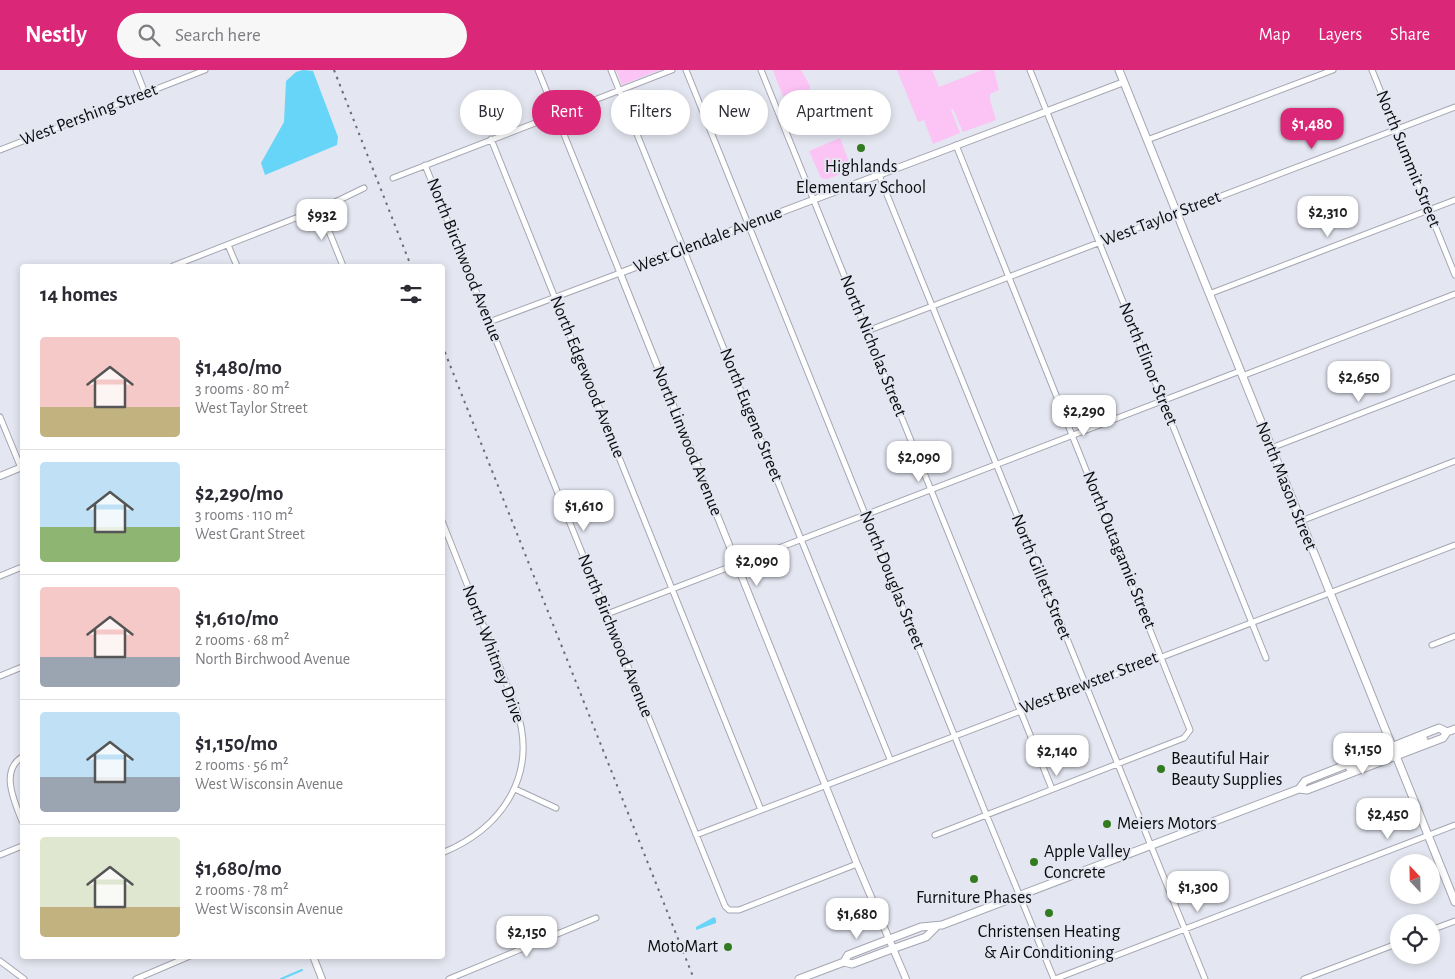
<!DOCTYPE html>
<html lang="en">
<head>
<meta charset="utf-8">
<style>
  :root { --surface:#fff; --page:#f7f7f7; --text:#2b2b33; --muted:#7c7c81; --line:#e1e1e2; --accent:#db2777 }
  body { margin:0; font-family:"Alegreya Sans",sans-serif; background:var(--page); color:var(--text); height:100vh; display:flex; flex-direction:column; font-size:19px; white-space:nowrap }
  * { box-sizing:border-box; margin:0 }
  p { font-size:16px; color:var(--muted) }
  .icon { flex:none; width:28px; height:28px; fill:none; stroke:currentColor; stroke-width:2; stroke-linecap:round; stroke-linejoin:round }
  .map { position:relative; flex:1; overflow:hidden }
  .sheet { position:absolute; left:20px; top:194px; width:425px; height:695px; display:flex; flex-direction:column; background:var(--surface); border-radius:5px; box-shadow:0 2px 8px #0003 }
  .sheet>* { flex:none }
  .top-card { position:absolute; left:460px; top:20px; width:475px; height:45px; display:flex; gap:10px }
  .needle { width:32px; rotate:338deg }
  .tools { position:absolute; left:1390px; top:784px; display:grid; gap:10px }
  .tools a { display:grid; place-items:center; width:50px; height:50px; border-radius:50%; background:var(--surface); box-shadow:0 2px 8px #0003; font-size:25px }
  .price { position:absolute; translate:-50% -42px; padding:0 11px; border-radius:10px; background:#fff; color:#222; font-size:16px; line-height:32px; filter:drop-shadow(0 1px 2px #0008) }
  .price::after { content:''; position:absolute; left:50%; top:30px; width:15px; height:11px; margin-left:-8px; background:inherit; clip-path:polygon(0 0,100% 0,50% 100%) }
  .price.current { background:var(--accent); color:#fff }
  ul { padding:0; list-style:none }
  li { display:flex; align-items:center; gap:15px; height:125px; padding:0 20px }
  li+li { border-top:1px solid var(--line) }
  li span { display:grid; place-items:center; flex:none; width:140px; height:100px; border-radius:5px; color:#555 }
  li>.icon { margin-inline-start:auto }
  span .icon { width:60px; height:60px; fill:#fffc; stroke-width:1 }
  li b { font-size:21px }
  h2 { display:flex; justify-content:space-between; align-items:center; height:60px; padding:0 20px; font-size:21px }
  .chip { padding:0 18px; border-radius:22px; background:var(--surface); box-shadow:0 2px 8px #0003; font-size:18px; line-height:45px }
  .chip.current { background:var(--accent); color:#fff }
  header { display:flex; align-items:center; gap:30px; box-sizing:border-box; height:70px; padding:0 25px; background:var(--accent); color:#fff }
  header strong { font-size:24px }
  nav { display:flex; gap:28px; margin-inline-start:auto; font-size:18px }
  .search { width:350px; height:45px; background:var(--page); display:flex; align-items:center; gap:12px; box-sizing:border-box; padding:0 18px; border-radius:28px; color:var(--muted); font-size:19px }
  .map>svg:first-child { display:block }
</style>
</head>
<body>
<header>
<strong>Nestly</strong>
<div class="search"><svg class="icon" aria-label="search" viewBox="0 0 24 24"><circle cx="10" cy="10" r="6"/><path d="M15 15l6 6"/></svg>Search here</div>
<nav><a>Map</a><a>Layers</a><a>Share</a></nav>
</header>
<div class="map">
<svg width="1455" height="909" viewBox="0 0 1455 909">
  <rect width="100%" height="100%" fill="#e4e6f1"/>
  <!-- green -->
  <path fill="#fbc4f5" d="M 616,0 L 660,0 L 622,15 Z
    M 773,0 L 801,0 L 810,16 L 809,26 L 797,27 L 790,33 L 785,32 Z
    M 897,0 L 932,0 L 939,17 L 982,0 L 994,0 L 999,20 L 990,24 L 990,30 L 996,50 L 963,62 L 953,39 L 951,40 L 960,63 L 933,74 L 924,50 L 918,52 Z
    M 840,68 L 852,100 L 827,109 L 821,108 L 809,81 Z"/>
  <!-- water -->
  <path fill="#66d5f7" d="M 303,0 L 313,1 L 338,67 L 337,75 L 265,105 L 261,93 L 284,52 L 286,11 L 296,2 Z
    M 714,847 L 716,849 L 716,853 L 696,860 L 696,857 Z"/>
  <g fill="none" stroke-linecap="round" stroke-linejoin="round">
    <!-- stream -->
    <path stroke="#66d5f7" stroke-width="2" d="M 281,909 L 302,900"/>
    <defs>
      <path id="minor" d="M 136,0 L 145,23
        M 611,0 L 890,689
        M 686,0 L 986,744 L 1054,909
        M 761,0 L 1052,719
        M 1030,0 L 1266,588
        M 1372,0 L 1455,205
        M 491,69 L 761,740
        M 1147,70 L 1333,0
        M 0,80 L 205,0
        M 425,95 L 725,836 L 729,840 L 739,840 L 857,794
        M 879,105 L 1205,909
        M 393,108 L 672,0
        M 320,139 L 343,196
        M 228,175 L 237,196
        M 173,196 L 329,135 L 364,118
        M 1209,224 L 1455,130
        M 489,252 L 620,203 L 538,0
        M 867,261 L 1455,37
        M 1242,306 L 1455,224
        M 0,347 L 21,398
        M 1271,378 L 1455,307
        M 442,451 L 516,638 C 539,704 503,758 442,783
        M 1301,451 L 1455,391
        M 0,506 L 22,497
        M 607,544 L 1240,301
        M 1432,575 L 1455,566
        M 0,606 L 22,597
        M 22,687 C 0,701 14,731 22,751
        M 515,719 L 556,738
        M 696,765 L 1455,475
        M 935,765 L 1184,668 L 1190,660 L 956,75
        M 0,785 L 22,776
        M 1431,860 L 1455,851
        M 0,891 L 24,909
        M 136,909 L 190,886
        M 449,909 L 596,848
        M 1055,909 L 1455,755
        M 1304,909 L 1399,873"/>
      <path id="tertiary" d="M 0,406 L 22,397
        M 313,886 L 322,909
        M 906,909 L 857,794 L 620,203 L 1124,12"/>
      <path id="secondary" d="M 1119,0 L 1455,832
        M 1395,686 L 1400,680 L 1424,670
        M 1350,699 L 1382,686 L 1387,681
        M 1299,719 L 1305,711 L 1439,658 L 1447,662
        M 844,892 L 848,885 L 921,857 L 942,855 L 1299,719 L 1307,720 L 1443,668 L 1447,662 L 1455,659
        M 799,909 L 844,892 L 852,894 L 892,879 L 926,867 L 935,858"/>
    </defs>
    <!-- minor casing -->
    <use href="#minor" stroke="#a4a6b1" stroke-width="7"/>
    <!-- tertiary casing -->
    <use href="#tertiary" stroke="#a4a6b1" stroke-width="8"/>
    <!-- secondary casing -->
    <use href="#secondary" stroke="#a4a6b1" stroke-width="9"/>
    <!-- minor -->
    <use href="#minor" stroke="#fff" stroke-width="5"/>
    <!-- tertiary -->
    <use href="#tertiary" stroke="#fff" stroke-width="6"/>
    <!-- secondary -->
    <use href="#secondary" stroke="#fff" stroke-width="7"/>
    <!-- rail -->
    <path stroke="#6c6d74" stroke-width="2" stroke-dasharray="2.5 5" stroke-linecap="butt" d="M 334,0 L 411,196
      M 442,275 L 694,909"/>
  </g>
  <!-- markers -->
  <g fill="#337b20" stroke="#e4e6f1" stroke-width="2">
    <circle cx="861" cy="78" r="5"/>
    <circle cx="1161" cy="699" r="5"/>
    <circle cx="1107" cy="754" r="5"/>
    <circle cx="1034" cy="792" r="5"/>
    <circle cx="974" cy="809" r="5"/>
    <circle cx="1049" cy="843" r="5"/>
    <circle cx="728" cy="877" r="5"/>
  </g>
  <g text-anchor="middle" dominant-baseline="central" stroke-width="4" stroke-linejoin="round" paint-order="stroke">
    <!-- street labels -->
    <g font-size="18" fill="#0b0c0f" stroke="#e4e6f1">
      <text transform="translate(89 45) rotate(-21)">West Pershing Street</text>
      <text transform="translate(1408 89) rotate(68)">North Summit Street</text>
      <text transform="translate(1161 149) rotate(-21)">West Taylor Street</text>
      <text transform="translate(708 170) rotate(-21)">West Glendale Avenue</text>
      <text transform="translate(464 190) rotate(68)">North Birchwood Avenue</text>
      <text transform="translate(873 276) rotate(68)">North Nicholas Street</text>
      <text transform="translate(1148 294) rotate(68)">North Elinor Street</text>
      <text transform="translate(587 307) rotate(68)">North Edgewood Avenue</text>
      <text transform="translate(751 345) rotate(68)">North Eugene Street</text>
      <text transform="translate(687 371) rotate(68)">North Linwood Avenue</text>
      <text transform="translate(1286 416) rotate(68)">North Mason Street</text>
      <text transform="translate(1119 480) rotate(68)">North Outagamie Street</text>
      <text transform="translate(1041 507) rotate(68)">North Gillett Street</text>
      <text transform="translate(892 510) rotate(68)">North Douglas Street</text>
      <text transform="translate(615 566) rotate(68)">North Birchwood Avenue</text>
      <text transform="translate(493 584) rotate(69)">North Whitney Drive</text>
      <text transform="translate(1089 613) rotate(-21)">West Brewster Street</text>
    </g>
    <!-- poi labels -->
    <g font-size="18" fill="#0b0c0f" stroke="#e4e6f1">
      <text x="861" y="97">Highlands<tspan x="861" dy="21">Elementary School</tspan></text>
      <text x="1171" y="689" text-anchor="start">Beautiful Hair<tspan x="1171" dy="21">Beauty Supplies</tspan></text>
      <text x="1117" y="754" text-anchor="start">Meiers Motors</text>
      <text x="1044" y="782" text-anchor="start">Apple Valley<tspan x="1044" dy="21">Concrete</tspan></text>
      <text x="974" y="828">Furniture Phases</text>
      <text x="1049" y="862">Christensen Heating<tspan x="1049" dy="21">&amp; Air Conditioning</tspan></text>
      <text x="718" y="877" text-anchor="end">MotoMart</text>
    </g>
  </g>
</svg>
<div class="tools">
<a><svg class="needle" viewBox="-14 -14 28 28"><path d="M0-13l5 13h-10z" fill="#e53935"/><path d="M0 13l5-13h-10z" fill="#7c7c81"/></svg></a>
<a><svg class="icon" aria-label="locate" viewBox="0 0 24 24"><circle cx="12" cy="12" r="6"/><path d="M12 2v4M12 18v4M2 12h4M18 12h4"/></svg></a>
</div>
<b class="price current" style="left:1312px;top:80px">$1,480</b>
<b class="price" style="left:1328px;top:168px">$2,310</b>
<b class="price" style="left:322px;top:171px">$932</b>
<b class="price" style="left:1359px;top:333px">$2,650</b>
<b class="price" style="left:1084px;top:367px">$2,290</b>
<b class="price" style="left:919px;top:413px">$2,090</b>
<b class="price" style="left:584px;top:462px">$1,610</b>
<b class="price" style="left:757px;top:517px">$2,090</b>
<b class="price" style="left:1363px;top:705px">$1,150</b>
<b class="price" style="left:1057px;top:707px">$2,140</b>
<b class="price" style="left:1388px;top:770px">$2,450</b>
<b class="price" style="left:1198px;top:843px">$1,300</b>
<b class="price" style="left:857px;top:870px">$1,680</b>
<b class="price" style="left:527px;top:888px">$2,150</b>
<div class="top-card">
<a class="chip">Buy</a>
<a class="chip current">Rent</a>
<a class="chip">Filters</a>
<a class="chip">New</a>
<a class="chip">Apartment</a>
</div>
<section class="sheet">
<h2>14 homes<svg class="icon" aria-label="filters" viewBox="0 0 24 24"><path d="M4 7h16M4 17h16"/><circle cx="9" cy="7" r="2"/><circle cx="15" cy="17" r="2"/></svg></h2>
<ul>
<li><span style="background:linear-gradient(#f6c9c9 70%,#c2b280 0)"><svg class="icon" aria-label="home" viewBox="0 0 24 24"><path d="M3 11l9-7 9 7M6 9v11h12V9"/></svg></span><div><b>$1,480/mo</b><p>3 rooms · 80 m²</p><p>West Taylor Street</p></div></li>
<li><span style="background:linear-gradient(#bfe0f5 65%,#8fb573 0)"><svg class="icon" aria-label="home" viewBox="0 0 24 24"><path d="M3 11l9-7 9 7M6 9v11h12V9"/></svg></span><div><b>$2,290/mo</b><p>3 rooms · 110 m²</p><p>West Grant Street</p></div></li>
<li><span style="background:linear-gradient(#f6c9c9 70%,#9aa5b1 0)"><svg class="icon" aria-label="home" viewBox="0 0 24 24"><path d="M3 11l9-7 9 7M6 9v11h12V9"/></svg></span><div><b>$1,610/mo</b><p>2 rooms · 68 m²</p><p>North Birchwood Avenue</p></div></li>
<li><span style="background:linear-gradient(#bfe0f5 65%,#9aa5b1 0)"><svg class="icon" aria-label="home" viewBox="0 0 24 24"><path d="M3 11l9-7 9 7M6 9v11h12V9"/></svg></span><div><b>$1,150/mo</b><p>2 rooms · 56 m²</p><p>West Wisconsin Avenue</p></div></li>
<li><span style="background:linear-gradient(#dfe7d0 70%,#c2b280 0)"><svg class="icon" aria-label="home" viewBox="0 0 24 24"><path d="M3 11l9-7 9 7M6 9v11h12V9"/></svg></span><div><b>$1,680/mo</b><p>2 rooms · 78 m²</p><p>West Wisconsin Avenue</p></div></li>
</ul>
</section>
</div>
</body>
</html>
